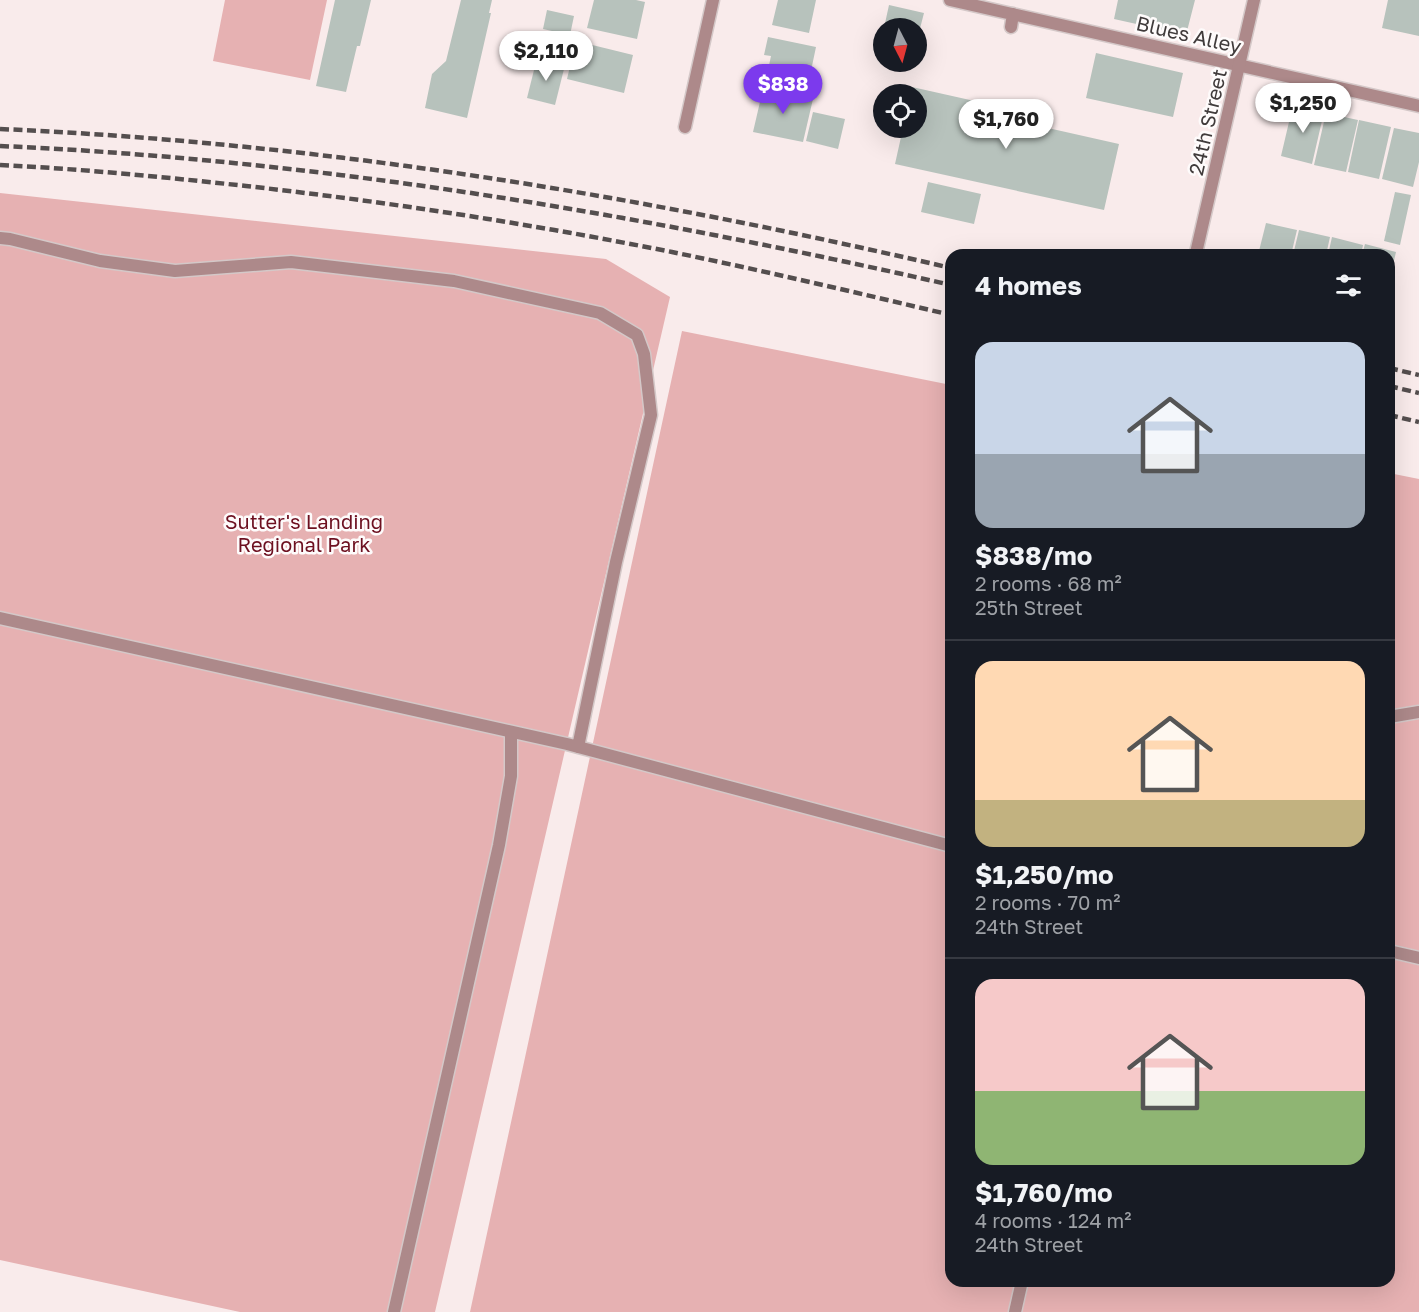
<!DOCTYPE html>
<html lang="en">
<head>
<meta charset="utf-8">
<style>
  :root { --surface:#171b24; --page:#242831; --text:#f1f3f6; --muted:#9ea1a6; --line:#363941; --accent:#7c3aed }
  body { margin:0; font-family:"Golos Text",sans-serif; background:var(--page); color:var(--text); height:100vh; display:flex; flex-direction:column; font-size:22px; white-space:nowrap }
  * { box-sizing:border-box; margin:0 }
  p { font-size:20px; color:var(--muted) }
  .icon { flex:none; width:33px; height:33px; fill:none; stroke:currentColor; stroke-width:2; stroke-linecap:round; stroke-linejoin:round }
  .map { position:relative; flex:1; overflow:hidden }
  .sheet { position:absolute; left:945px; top:249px; width:450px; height:1038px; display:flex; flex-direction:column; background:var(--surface); border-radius:18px; box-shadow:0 6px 24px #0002 }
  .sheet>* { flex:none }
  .needle { width:39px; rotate:174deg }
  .controls { position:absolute; left:873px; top:18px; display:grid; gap:12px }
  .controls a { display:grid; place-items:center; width:54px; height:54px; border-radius:50%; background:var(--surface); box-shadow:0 6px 24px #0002; font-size:30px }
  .price { position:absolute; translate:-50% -51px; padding:0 14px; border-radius:21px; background:#fff; color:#222; font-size:20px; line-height:39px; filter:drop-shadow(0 2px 3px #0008) }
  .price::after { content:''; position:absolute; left:50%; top:36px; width:18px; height:14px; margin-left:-9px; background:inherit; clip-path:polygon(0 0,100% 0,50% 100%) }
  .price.current { background:var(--accent); color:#fff }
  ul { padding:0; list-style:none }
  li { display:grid; align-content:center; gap:12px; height:318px; padding:0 30px }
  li+li { border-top:2px solid var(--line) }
  li span { display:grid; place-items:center; height:186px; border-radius:18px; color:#555 }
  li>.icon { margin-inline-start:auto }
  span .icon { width:108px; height:108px; fill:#fffc; stroke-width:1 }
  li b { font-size:26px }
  h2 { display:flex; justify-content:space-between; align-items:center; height:72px; padding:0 30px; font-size:26px }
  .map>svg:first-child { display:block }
</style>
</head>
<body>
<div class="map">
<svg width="1419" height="1312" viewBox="0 0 1419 1312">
  <rect width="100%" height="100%" fill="#f9ebeb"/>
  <!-- green -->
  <path fill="#e6b1b2" d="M 225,0 L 327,0 L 310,80 L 213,61 Z
    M 0,193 L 606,259 L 670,297 L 435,1312 L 240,1312 L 0,1260 Z
    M 682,331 L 951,385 L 951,1281 L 1389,1281 L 1389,473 L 1419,479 L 1419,1312 L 470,1312 Z"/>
  <!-- building -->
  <path fill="#b7c2bc" d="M 335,0 L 371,0 L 360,46 L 357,46 L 346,92 L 316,86 Z
    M 461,0 L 492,0 L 489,13 L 491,13 L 467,118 L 425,108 L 432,74 L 446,61 Z
    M 594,0 L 636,0 L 645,2 L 637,39 L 587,28 Z
    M 778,0 L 816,0 L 809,33 L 772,25 Z
    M 1118,0 L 1195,0 L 1186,35 L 1114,19 Z
    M 1388,0 L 1419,0 L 1419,36 L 1382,28 Z
    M 889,5 L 924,13 L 917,40 L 916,28 L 884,28 Z
    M 547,10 L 574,16 L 570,35 L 543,29 Z
    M 768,37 L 816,47 L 808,85 L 790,81 L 792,75 L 768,70 L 771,56 L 764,55 Z
    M 576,41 L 633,55 L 624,93 L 567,79 Z
    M 1096,53 L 1183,73 L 1173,117 L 1086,98 Z
    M 537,58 L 565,65 L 555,105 L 527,98 Z
    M 912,87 L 1042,116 L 1039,126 L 1119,144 L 1104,210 L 895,164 L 903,128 L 916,128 L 916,94 L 911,94 Z
    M 778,88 L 795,91 L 794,95 L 813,99 L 803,142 L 753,132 L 763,89 L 777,93 Z
    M 1293,105 L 1324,112 L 1312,164 L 1281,156 Z
    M 813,112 L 845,119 L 838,149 L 806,141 Z
    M 1326,113 L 1358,120 L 1346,172 L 1314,165 Z
    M 1359,120 L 1391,127 L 1379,179 L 1348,172 Z
    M 1394,128 L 1419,133 L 1419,162 L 1413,187 L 1382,179 Z
    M 928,182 L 981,194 L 974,224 L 921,212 Z
    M 1395,192 L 1411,195 L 1400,245 L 1384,241 Z
    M 1266,223 L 1297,230 L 1291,255 L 1258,255 Z
    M 1299,230 L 1330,237 L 1326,255 L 1293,255 Z
    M 1332,237 L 1363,245 L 1361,255 L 1328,255 Z
    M 1365,244 L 1396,252 L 1390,278 L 1389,255 L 1362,255 Z"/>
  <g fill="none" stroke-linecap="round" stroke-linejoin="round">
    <defs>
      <path id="service" d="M 950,0 L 1419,106
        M 1011,27 L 1013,14
        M 0,238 L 10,239 L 100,261 L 175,271 L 291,262 L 454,281 L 600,313 L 637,335 L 644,354 L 651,415 L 616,562 L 578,747
        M 0,618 L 567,744 L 951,846
        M 1389,717 L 1419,712
        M 1389,951 L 1419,958
        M 394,1312 L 499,845 L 511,776 L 511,732
        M 1015,1312 L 1022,1281"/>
      <path id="minor" d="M 685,127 L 713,0
        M 1196,253 L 1254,0"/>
    </defs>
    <!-- service casing -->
    <use href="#service" stroke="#d4c8c8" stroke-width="15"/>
    <!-- minor casing -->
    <use href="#minor" stroke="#d4c8c8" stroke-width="15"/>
    <!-- service -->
    <use href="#service" stroke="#ad898a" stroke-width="12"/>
    <!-- minor -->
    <use href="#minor" stroke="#ad898a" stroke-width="12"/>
    <!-- rail -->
    <path stroke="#544e4e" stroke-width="4.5" stroke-dasharray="9 4.5" stroke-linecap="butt" d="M 0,129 C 321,143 638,195 951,268
      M 0,146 C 321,160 638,214 951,285
      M 0,165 C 82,169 164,177 246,186 C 389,202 531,224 672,252 C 765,271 858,293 951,315
      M 1389,368 L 1419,375
      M 1389,386 L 1419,393
      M 1389,415 L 1419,422"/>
  </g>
  <g text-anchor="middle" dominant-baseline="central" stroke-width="5" stroke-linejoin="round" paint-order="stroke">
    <!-- street labels -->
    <g font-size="20" fill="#403b3b" stroke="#fefbfb">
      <text transform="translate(1189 34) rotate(13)">Blues Alley</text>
      <text transform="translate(1207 122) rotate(-77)">24th Street</text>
    </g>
    <!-- park labels -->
    <g font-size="20" fill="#6d1020" stroke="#fefbfb">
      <text x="304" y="521">Sutter's Landing<tspan x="304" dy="23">Regional Park</tspan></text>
    </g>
  </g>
</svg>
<div class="controls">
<a><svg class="needle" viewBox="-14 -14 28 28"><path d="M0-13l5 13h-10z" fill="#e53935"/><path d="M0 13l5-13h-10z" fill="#9ea1a6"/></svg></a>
<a><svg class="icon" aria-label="locate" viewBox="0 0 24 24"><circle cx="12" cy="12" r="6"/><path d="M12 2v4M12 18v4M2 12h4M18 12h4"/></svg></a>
</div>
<b class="price" style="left:546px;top:82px">$2,110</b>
<b class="price current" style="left:783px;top:115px">$838</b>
<b class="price" style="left:1303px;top:134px">$1,250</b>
<b class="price" style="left:1006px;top:150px">$1,760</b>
<section class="sheet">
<h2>4 homes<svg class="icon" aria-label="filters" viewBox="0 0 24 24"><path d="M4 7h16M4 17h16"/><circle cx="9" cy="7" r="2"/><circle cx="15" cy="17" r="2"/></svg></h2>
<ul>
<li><span style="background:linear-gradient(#c9d6e8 60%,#9aa5b1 0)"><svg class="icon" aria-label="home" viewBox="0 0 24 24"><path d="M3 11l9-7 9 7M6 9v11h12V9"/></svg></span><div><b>$838/mo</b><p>2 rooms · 68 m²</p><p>25th Street</p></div></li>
<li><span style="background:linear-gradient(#ffd9b3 75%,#c2b280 0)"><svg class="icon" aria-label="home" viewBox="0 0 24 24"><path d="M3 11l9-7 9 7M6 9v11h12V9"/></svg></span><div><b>$1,250/mo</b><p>2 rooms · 70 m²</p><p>24th Street</p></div></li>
<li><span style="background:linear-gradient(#f6c9c9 60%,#8fb573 0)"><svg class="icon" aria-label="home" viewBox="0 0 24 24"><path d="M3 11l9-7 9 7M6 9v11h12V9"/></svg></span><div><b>$1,760/mo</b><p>4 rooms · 124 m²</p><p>24th Street</p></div></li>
</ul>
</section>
</div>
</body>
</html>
